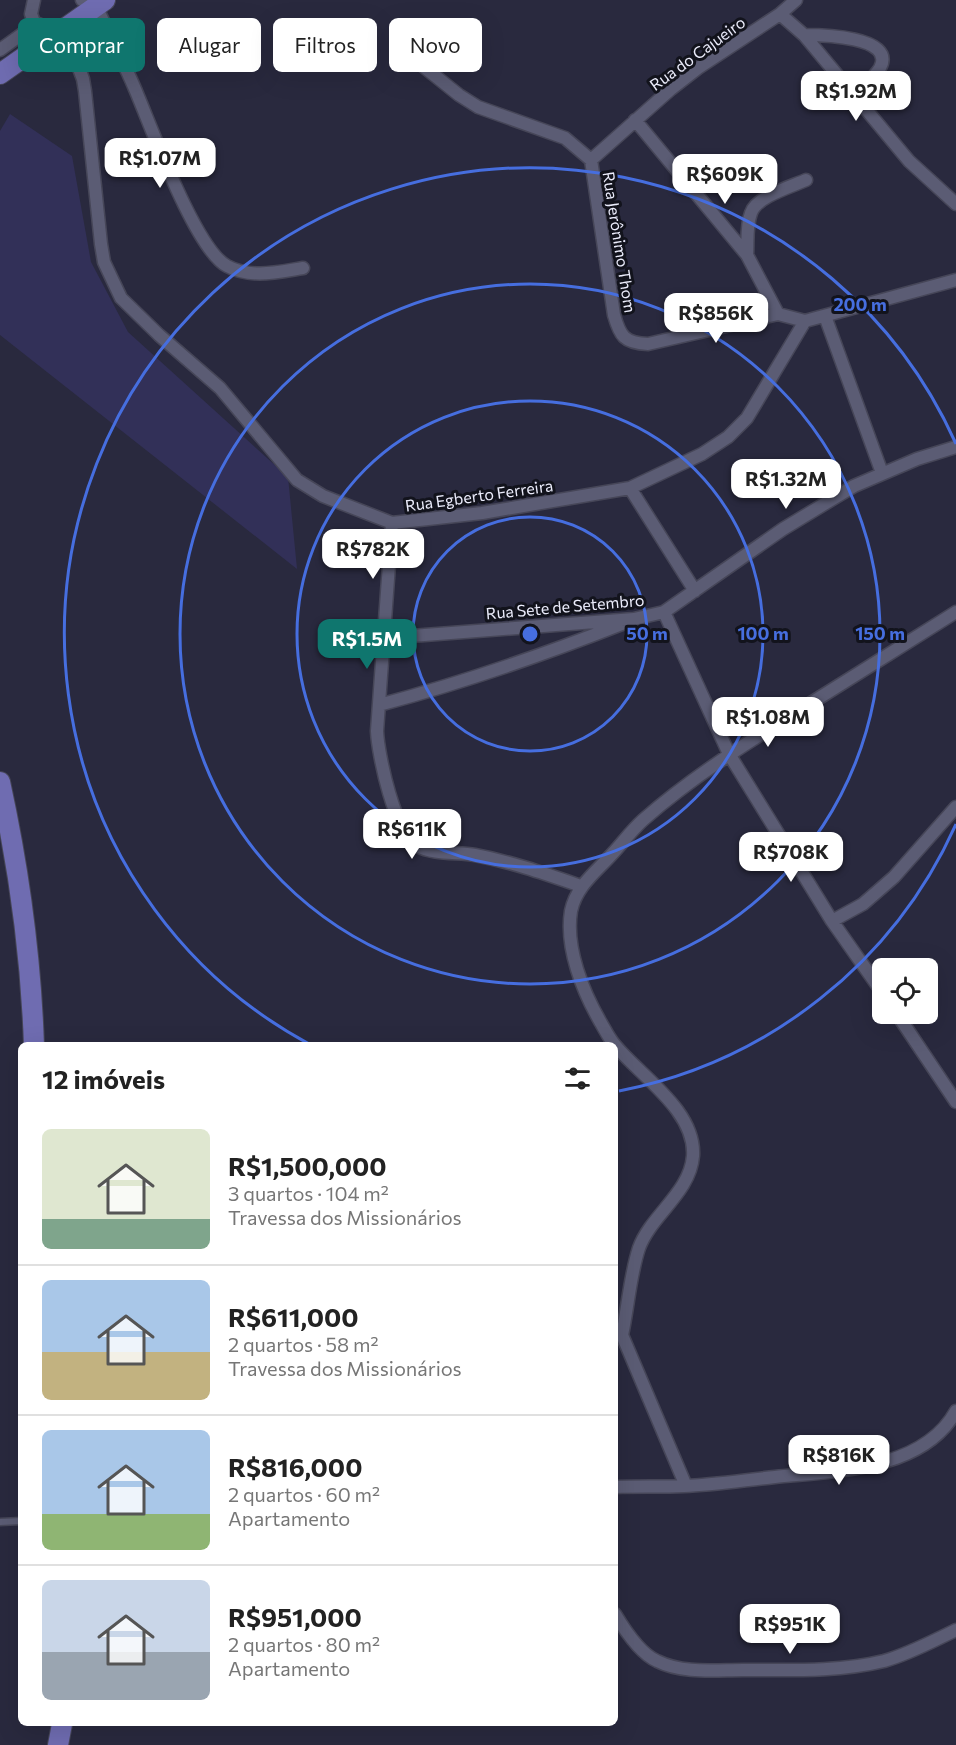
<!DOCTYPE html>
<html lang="pt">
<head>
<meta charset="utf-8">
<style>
  :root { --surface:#fff; --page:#f6f6f6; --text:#222; --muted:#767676; --line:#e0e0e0; --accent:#0f766e }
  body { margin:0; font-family:Commissioner,sans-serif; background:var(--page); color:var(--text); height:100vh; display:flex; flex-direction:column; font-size:22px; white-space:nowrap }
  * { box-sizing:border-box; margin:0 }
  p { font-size:20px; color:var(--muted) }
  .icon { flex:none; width:33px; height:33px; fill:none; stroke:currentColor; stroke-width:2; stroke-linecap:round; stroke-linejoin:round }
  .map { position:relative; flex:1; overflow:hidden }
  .panel { position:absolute; left:18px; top:1042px; width:600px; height:684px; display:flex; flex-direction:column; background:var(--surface); border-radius:9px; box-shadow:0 6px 24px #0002 }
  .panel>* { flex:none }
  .banner { position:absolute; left:18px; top:18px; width:600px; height:54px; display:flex; gap:12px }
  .fabs { position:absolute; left:872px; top:958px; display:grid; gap:12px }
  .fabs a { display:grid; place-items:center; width:66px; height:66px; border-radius:9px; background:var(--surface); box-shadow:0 6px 24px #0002; font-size:30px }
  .price { position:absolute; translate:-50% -51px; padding:0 14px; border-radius:12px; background:#fff; color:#222; font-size:20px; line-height:39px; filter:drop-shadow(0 2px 3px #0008) }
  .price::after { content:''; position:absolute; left:50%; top:36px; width:18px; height:14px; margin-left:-9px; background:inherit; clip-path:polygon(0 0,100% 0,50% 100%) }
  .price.current { background:var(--accent); color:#fff }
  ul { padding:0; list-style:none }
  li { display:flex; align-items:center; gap:18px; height:150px; padding:0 24px }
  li+li { border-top:2px solid var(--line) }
  li span { display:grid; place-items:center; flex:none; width:168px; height:120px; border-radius:9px; color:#555 }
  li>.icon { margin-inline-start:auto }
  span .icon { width:72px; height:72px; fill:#fffc; stroke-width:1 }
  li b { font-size:26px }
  h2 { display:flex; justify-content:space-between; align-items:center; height:72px; padding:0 24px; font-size:26px }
  .chip { padding:0 21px; border-radius:9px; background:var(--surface); box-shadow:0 6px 24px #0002; font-size:21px; line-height:54px }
  .chip.current { background:var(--accent); color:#fff }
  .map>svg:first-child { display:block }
</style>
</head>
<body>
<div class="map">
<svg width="956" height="1745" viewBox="0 0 956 1745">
  <rect width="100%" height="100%" fill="#29293e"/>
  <!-- green -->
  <path fill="#323058" d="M 10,114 L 72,156 L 91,262 L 128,332 L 288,477 L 297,569 L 0,335 L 0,131 Z"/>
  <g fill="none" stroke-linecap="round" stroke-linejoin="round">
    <defs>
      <path id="lane" d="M 0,1522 L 21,1521"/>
      <path id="street" d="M 34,0 L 31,14 L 34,22 L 45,27 L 64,29 L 83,79 L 85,91 L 101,244 L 104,262 L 121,298 L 159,335 L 220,388 L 297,480 L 323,496 L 392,523 L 482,513 L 630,488 L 702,454 L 728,437 L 747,418 L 805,321
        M 82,0 L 96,6 C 109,34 123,61 135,89 C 151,126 195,249 227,266 C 251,279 278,272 303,268
        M 780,14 L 804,35 L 909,161 L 956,204
        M 804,35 C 820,35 897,36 880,68 C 874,78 862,87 854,96
        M 0,50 L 36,24
        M 419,63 L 459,95 L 478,107 L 565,138 L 591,160
        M 635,120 L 747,255 L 778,314
        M 591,160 L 614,315 C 620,336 624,343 648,344 L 778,314 L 805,321 L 956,280
        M 591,160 L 671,89 L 698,68 L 780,14 L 796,0
        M 747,255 C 748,242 746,226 751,213 C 756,197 790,187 806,180
        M 825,316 L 882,473
        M 630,488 L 695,591
        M 392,523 L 377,731 C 378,755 395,834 417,846 C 434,855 457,852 475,855 C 512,862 546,874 581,886
        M 664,612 L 729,754 L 832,921 L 882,992
        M 385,638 L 634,619 L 664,612 L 783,529 L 854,486 L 917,459 L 956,447
        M 379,705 C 461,683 543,655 622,624
        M 832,921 L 863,904 L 894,877 L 956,807
        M 897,1014 L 956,1102
        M 622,1335 C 628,1307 630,1275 639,1248 C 651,1215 690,1193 693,1156 C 696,1110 639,1075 614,1044 C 609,1038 605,1030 601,1023 C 583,992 565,948 571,911 C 576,886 597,871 613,853 C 623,842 632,830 643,820 C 692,777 748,742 803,708 C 854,676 905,644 956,612
        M 622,1335 L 686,1486
        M 615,1487 C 638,1486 661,1487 684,1486 C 714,1485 745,1480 775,1477 C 834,1471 923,1471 956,1411
        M 615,1614 C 624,1629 641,1654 657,1661 C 683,1674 715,1670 743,1670 C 790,1670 839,1672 884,1661 C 909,1654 933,1641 956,1630"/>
      <path id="primary" d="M 0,74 L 105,0
        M 0,782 C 19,869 31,956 34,1046
        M 58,1745 L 62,1724"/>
    </defs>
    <!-- lane casing -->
    <use href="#lane" stroke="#464658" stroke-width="9"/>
    <!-- street casing -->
    <use href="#street" stroke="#464658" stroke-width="15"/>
    <!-- primary casing -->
    <use href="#primary" stroke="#464658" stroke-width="22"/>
    <!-- lane -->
    <use href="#lane" stroke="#5b5c74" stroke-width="6"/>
    <!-- street -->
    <use href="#street" stroke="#5b5c74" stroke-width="12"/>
    <!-- primary -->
    <use href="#primary" stroke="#6f6cb1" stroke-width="20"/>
  </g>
  <!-- distance rings -->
  <g fill="none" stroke="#466edf" stroke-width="3">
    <circle cx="530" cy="634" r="117"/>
    <circle cx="530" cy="634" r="233"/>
    <circle cx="530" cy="634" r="350"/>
    <path d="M956 824A466 466 0 0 1 619 1091M311 1045A466 466 0 1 1 956 444"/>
  </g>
  <g text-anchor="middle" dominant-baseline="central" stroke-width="6" stroke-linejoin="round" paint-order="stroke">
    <!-- street labels -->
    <g font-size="16" fill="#ebecfb" stroke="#12131c">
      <text transform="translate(697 53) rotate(-36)">Rua do Cajueiro</text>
      <text transform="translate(620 242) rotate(81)">Rua Jerônimo Thom</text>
      <text transform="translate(479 495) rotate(-8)">Rua Egberto Ferreira</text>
      <text transform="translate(565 606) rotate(-5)">Rua Sete de Setembro</text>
    </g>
  </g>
  <circle cx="530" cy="634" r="9" fill="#466edf" stroke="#12131c" stroke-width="3"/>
  <g font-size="18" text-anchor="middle" font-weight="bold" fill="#466edf" stroke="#12131c" stroke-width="6" stroke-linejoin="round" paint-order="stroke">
    <text x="860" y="311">200 m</text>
    <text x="647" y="640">50 m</text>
    <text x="763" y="640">100 m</text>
    <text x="880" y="640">150 m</text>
  </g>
</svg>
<div class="fabs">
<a><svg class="icon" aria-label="locate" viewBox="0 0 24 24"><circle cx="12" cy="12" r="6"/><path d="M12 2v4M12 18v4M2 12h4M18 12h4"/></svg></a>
</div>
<b class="price" style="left:856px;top:122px">R$1.92M</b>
<b class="price" style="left:160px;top:189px">R$1.07M</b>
<b class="price" style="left:725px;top:205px">R$609K</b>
<b class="price" style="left:716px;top:344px">R$856K</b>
<b class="price" style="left:786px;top:510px">R$1.32M</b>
<b class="price" style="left:373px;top:580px">R$782K</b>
<b class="price current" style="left:367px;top:670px">R$1.5M</b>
<b class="price" style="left:768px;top:748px">R$1.08M</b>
<b class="price" style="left:412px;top:860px">R$611K</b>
<b class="price" style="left:791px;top:883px">R$708K</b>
<b class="price" style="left:839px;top:1486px">R$816K</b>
<b class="price" style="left:790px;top:1655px">R$951K</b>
<div class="banner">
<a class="chip current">Comprar</a>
<a class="chip">Alugar</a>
<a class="chip">Filtros</a>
<a class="chip">Novo</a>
</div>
<section class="panel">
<h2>12 imóveis<svg class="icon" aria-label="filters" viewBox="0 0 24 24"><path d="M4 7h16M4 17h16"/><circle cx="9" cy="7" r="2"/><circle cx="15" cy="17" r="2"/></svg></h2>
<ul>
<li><span style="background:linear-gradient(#dfe7d0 75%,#7fa58c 0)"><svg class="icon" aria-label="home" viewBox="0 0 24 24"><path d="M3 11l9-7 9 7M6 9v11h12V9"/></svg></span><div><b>R$1,500,000</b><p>3 quartos · 104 m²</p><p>Travessa dos Missionários</p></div></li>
<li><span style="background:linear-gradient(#a9c7e8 60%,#c2b280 0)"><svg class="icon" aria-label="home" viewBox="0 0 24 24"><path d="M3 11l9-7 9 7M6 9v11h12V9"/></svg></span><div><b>R$611,000</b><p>2 quartos · 58 m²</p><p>Travessa dos Missionários</p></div></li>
<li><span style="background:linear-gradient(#a9c7e8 70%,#8fb573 0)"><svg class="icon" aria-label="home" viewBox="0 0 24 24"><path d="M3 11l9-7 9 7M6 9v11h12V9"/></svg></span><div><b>R$816,000</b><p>2 quartos · 60 m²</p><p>Apartamento</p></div></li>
<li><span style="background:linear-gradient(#c9d6e8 60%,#9aa5b1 0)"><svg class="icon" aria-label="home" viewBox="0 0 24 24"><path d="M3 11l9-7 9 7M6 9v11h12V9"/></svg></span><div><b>R$951,000</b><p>2 quartos · 80 m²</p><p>Apartamento</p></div></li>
</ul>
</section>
</div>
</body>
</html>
